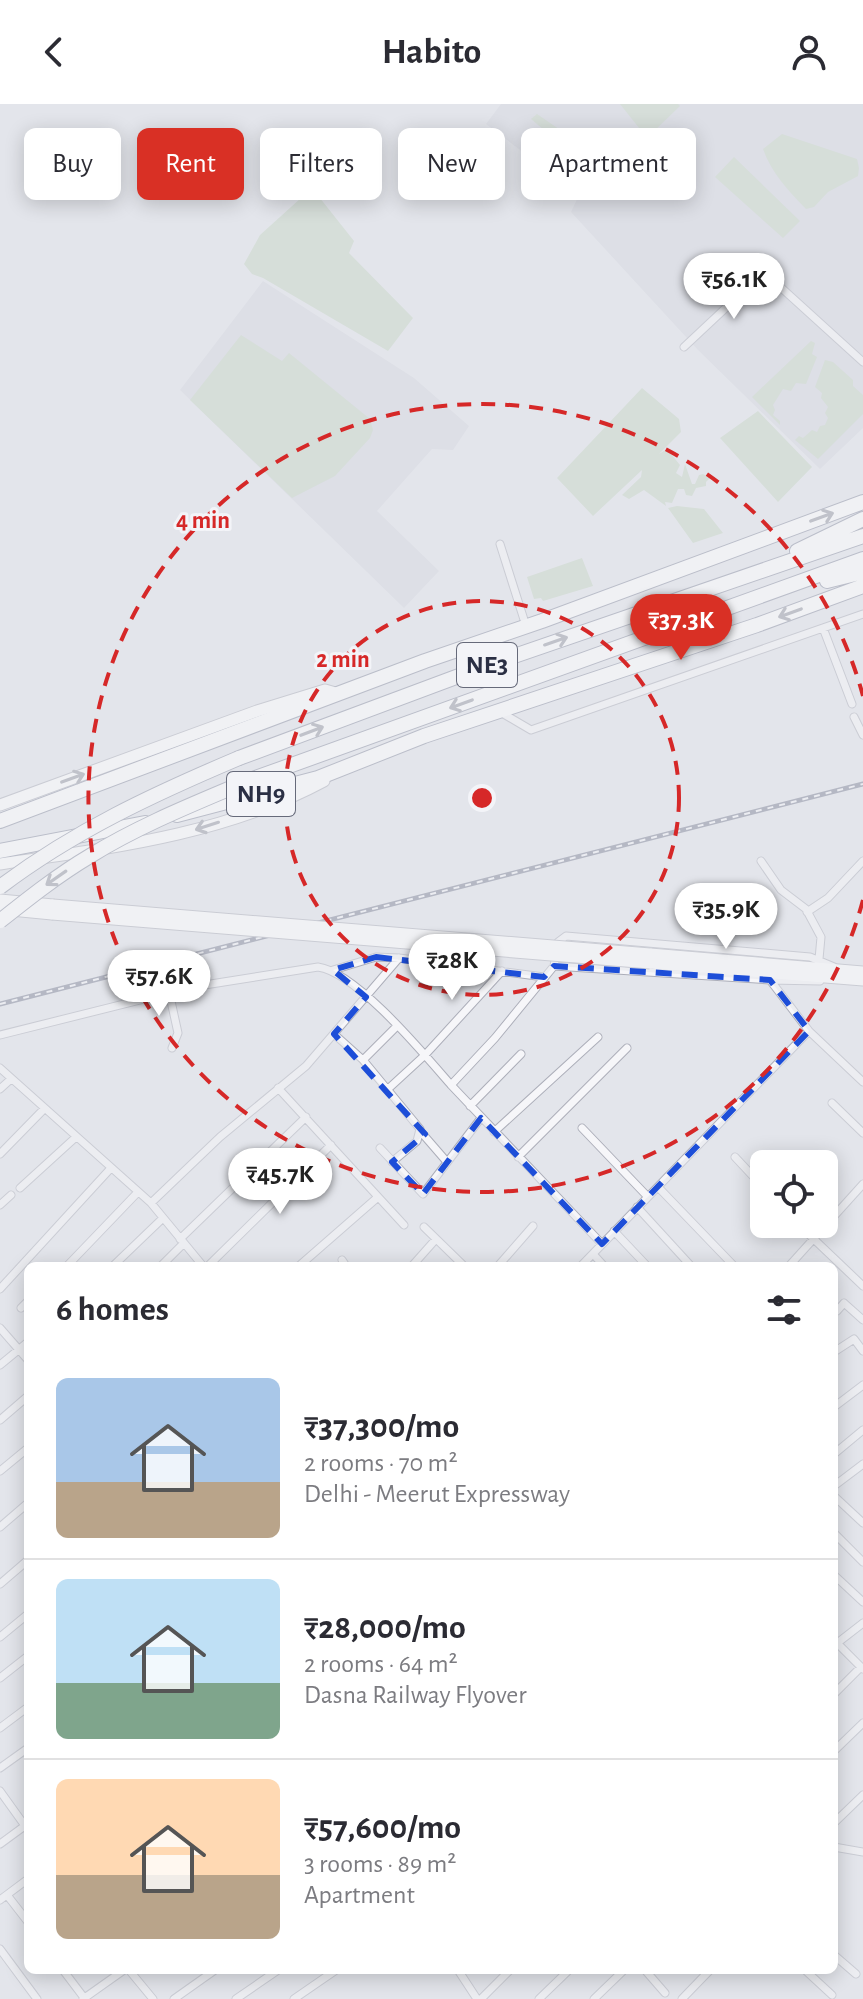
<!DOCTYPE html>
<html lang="en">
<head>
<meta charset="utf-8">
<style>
  :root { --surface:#fff; --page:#f2f2f3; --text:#2b2b33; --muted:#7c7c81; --line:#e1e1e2; --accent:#d93025 }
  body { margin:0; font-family:"Alegreya Sans",sans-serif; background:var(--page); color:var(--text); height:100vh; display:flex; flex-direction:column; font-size:30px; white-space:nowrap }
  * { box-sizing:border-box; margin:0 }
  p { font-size:26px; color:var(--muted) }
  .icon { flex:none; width:44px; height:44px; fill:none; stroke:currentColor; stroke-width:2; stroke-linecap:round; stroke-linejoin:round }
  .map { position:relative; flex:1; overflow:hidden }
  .details { position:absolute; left:24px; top:1158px; width:814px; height:712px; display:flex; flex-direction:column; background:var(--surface); border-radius:12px; box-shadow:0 4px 20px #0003 }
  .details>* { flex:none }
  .hud { position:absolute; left:24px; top:24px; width:816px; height:72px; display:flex; gap:16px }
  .tools { position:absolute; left:750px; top:1046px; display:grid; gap:16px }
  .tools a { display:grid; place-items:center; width:88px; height:88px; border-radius:12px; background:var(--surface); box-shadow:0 4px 20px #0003; font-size:40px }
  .price { position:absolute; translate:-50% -68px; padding:0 18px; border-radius:28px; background:#fff; color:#222; font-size:26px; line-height:52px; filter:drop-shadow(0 2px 4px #0008) }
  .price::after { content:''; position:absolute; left:50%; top:48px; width:24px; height:18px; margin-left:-12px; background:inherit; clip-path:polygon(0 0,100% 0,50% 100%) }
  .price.on { background:var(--accent); color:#fff }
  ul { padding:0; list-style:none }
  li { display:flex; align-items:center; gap:24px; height:200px; padding:0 32px }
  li+li { border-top:2px solid var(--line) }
  li span { display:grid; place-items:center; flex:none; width:224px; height:160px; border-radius:12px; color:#555 }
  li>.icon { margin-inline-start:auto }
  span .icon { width:96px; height:96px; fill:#fffc; stroke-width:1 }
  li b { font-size:34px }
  h2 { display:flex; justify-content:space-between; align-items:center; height:96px; padding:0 32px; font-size:34px }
  .tag { padding:0 28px; border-radius:12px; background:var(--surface); box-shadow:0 4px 20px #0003; font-size:28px; line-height:72px }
  .tag.on { background:var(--accent); color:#fff }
  header { display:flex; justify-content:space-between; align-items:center; height:104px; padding:0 32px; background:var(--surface); font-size:36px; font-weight:600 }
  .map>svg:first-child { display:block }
</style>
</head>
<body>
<header><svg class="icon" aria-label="back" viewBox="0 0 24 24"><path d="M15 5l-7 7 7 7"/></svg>Habito<svg class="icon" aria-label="person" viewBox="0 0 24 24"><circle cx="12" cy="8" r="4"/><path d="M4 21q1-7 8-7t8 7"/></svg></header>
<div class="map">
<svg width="863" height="1895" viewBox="0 0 863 1895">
  <rect width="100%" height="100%" fill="#e3e5eb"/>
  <!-- built -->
  <path fill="#d5d7e0" d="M 501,0 L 863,0 L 863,324 L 820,365 L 698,246 L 571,108 L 579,91 L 486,20 Z
    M 263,177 L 414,274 L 469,322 L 453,346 L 432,345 L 377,407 L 439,467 L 404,504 L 180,286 Z"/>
  <!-- green -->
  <path fill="#c5d5c4" d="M 620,0 L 678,0 L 680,2 L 647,34 Z
    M 537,10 L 569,32 L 561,43 L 549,36 L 550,31 L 531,15 Z
    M 782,30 L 857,55 L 859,64 L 858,72 L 828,88 L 814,103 L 806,105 C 788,86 772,70 763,45 Z
    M 576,38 L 589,42 L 591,39 L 609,54 L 594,68 L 571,55 L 571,46 Z
    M 734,53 L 800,117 L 783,134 L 715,73 Z
    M 312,84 L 354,137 L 349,149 L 413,214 L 388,247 L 263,174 L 252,170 L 244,160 L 260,131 Z
    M 241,231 L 282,257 L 289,249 L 370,315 L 373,326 L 370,334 L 335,372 L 292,394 L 190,296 Z
    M 811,237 L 815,239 L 812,250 L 817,253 L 806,280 L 796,279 L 791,287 L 783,285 L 773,301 L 775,306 L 773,311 L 780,317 L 780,321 L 752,293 Z
    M 825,256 L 833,258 L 853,276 L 853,282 L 863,291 L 863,310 L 818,355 L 795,336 L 799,332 L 803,334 L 812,326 L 817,328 L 820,322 L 825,321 L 828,314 L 825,309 L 828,303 L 821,294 L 822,289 L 815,283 Z
    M 642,284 L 679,315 L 681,328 L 659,350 L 667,345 L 680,361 L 676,369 L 682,373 L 685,360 L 692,380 L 695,380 L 699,371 L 703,370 L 710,374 L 706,378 L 706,382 L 696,384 L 692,392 L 686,391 L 684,385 L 678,385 L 672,399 L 665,398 L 666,402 L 644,386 L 629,395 L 622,391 L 641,373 L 642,366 L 593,412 L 557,374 Z
    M 758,307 L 812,363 L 778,398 L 720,334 Z
    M 677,402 L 704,405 L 723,429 L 693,439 L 668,404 Z
    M 582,454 L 593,482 L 543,497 L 541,494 L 534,495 L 527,473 Z"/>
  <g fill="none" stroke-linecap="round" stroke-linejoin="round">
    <defs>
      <path id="street" d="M 684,243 L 764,168 L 863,258
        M 500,440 L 526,522
        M 823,524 L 852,600
        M 502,609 L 531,626 L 863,510
        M 854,613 L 863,631
        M 761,757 L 781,786 L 806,805 L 821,833 L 819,855
        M 807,808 L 828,794 L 863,757
        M 554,862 L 558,838 L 566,832 L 810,853 L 834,863
        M 333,866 L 376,853 L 399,854 L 544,873
        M 770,876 L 809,927 L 863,978
        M 169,888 L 178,929 L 172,944
        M 334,930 L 363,956 L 420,1025 L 417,1037 L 392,1058
        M 0,931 L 192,883 L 318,863 C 356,868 424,950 451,981 L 495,934 L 554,862 L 770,876 L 820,877
        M 363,956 L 397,922
        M 0,964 L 151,1099 L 203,1162
        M 451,981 L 602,1140
        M 278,984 L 404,1121
        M 0,985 L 11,975
        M 388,985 L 425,951 L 502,867
        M 832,999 L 863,1029
        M 470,1002 L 521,950
        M 582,1024 L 648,1093
        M 421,1028 L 447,1058
        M 494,1028 L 598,933
        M 380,1044 L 423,1090 L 481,1014
        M 0,1050 L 44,1005
        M 518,1053 L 627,944
        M 735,1053 L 764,1084
        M 658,1083 L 734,1162
        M 20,1084 L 76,1033
        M 151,1099 L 220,1033 L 306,962 L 399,854
        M 0,1101 L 11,1091
        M 637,1103 L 691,1162
        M 798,1120 L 863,1182
        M 424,1123 L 464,1162
        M 614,1127 L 647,1162
        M 180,1135 L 306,1013
        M 593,1150 L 604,1162
        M 342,1156 L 346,1162
        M 67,1162 L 138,1088
        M 113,1162 L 163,1114
        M 161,1162 L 184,1139
        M 208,1162 L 331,1041
        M 299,1162 L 378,1093
        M 412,1162 L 436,1135
        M 498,1162 L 533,1122
        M 581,1162 L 809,927
        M 789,1162 L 863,1080
        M 0,1185 L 111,1064
        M 21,1204 L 28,1197
        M 834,1204 L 837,1207 L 844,1199 L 863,1216
        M 0,1224 L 28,1256
        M 834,1248 L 854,1235 L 863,1247
        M 0,1261 L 28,1238
        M 834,1303 L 863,1281
        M 0,1316 L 28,1292
        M 834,1350 L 863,1326
        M 0,1367 L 28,1344
        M 834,1382 L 863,1360
        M 834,1392 L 863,1419
        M 0,1423 L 28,1399
        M 834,1429 L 863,1458
        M 834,1471 L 863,1498
        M 0,1480 L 28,1456
        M 0,1533 L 28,1510
        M 837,1539 L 863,1565
        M 836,1540 L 863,1519
        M 0,1574 L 28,1552
        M 834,1590 L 861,1563
        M 0,1624 L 28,1603
        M 834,1647 L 863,1619
        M 0,1664 L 28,1644
        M 0,1687 L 28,1726
        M 834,1719 L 863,1691
        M 0,1740 L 26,1721
        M 834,1743 L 863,1748
        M 7,1791 L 28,1818
        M 0,1796 L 28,1775
        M 0,1845 L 37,1895
        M 834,1851 L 856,1870
        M 63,1866 L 85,1895
        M 129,1866 L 153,1895
        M 458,1866 L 477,1895
        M 645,1866 L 665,1889
        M 805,1866 L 832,1891
        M 83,1895 L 124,1866
        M 174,1895 L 215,1866
        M 236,1895 L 278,1866
        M 294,1895 L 336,1866
        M 481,1895 L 510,1866
        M 539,1895 L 569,1866
        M 594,1895 L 624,1866
        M 682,1895 L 710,1866"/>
      <path id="secondary" d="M 0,701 L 257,607 L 325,586 L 339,590
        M 0,760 C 110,744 224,731 324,677
        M 0,796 L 53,801
        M 0,805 L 52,810
        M 650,850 L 863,868
        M 650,859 L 863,876"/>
      <path id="highway" d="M 797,447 L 863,415
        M 827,477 L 863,468
        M 239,654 L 491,560 L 863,432
        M 250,676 L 863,455
        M 177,711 L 318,674 L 424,632 L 757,521 L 863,482
        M 0,717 L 425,557 L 542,517 L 863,398
        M 0,747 L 145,719"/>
    </defs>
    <!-- street casing -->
    <use href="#street" stroke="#acaeb9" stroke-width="9"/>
    <!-- secondary casing -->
    <use href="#secondary" stroke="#acaeb9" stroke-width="13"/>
    <!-- highway casing -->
    <use href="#highway" stroke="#8a8fa2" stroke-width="16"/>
    <!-- street -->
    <use href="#street" stroke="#f6f6f9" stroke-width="7"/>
    <!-- secondary -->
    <use href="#secondary" stroke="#fff" stroke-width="11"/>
    <!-- highway -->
    <use href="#highway" stroke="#fff" stroke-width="14"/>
    <defs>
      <path id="rail" d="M 0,900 L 863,680"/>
    </defs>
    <!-- rail casing -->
    <use href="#rail" stroke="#7c8195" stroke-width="5"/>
    <!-- rail -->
    <use href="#rail" stroke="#f3f4f8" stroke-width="2" stroke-dasharray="6" stroke-linecap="butt"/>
    <defs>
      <path id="secondary-bridge" d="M 53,801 L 650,850
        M 52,810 L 650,859"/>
      <path id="highway-bridge" d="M 0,783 C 74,727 154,690 239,654
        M 0,817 C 29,794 58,771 90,752 C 140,721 196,699 250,676"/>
    </defs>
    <!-- secondary-bridge casing -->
    <use href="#secondary-bridge" stroke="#acaeb9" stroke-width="13" stroke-linecap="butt"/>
    <!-- highway-bridge casing -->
    <use href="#highway-bridge" stroke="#8a8fa2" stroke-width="16" stroke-linecap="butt"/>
    <!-- secondary-bridge -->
    <use href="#secondary-bridge" stroke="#fff" stroke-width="11"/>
    <!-- highway-bridge -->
    <use href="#highway-bridge" stroke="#fff" stroke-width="14"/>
  </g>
  <!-- one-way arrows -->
  <defs><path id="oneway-shaft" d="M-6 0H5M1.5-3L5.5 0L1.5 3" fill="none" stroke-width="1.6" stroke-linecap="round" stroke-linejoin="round" transform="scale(2)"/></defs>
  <g stroke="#9497a2">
    <use href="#oneway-shaft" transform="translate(822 413) rotate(-20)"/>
    <use href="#oneway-shaft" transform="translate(790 509) rotate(160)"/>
    <use href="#oneway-shaft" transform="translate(556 537) rotate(-19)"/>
    <use href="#oneway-shaft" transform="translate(461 600) rotate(160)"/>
    <use href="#oneway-shaft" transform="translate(312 627) rotate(-21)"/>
    <use href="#oneway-shaft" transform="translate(73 674) rotate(-20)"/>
    <use href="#oneway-shaft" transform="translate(207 722) rotate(162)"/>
    <use href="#oneway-shaft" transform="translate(56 774) rotate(145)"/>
  </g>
  <!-- marked area -->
  <path d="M0 0H863V1895H0ZM 376,853 L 544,873 L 554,862 L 770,876 L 809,927 L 602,1140 L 481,1014 L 423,1090 L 392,1058 L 425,1030 L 334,930 L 366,893 L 333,866 Z" fill="#e3e5eb" fill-opacity=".55" fill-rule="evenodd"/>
  <path fill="none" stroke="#1d4ed8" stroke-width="6" stroke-dasharray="16 10" stroke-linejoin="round" d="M 376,853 L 544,873 L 554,862 L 770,876 L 809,927 L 602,1140 L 481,1014 L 423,1090 L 392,1058 L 425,1030 L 334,930 L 366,893 L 333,866 Z"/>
  <!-- distance rings -->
  <g fill="none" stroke="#d62828" stroke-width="4" stroke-dasharray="14 10">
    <circle cx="482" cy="694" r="197"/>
    <path d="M863 796A394 394 0 1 1 863 592"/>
  </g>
  <g text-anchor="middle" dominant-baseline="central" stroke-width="6" stroke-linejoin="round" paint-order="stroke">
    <!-- shield labels -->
    <g fill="#f3f4f8" stroke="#666a7a" stroke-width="2">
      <rect x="457" y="539" width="60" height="44" rx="6"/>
      <rect x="227" y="668" width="68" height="44" rx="6"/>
    </g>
    <g font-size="26" font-weight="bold" fill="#2a2f44">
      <text x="487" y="561">NE3</text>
      <text x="261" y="690">NH9</text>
    </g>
  </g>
  <circle cx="482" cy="694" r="12" fill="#d62828" stroke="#f3f4f8" stroke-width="4"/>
  <g font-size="24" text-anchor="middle" font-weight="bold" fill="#d62828" stroke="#f3f4f8" stroke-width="6" stroke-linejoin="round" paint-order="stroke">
    <text x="203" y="424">4 min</text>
    <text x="343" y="563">2 min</text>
  </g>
</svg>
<div class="tools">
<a><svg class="icon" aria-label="locate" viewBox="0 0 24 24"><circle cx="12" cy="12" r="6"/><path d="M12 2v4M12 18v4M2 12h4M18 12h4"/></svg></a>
</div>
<b class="price" style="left:734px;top:217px">₹56.1K</b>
<b class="price on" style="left:681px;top:558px">₹37.3K</b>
<b class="price" style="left:726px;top:847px">₹35.9K</b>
<b class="price" style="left:452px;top:898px">₹28K</b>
<b class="price" style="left:159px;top:914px">₹57.6K</b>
<b class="price" style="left:280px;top:1112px">₹45.7K</b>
<div class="hud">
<a class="tag">Buy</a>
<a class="tag on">Rent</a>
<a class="tag">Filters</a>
<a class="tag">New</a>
<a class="tag">Apartment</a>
</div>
<section class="details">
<h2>6 homes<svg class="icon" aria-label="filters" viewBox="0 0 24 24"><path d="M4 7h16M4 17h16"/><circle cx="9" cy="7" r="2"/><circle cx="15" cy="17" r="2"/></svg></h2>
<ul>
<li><span style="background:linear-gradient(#a9c7e8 65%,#b9a48a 0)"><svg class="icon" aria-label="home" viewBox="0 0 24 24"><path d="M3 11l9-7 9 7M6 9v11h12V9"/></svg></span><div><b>₹37,300/mo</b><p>2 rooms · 70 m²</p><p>Delhi - Meerut Expressway</p></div></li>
<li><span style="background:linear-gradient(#bfe0f5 65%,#7fa58c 0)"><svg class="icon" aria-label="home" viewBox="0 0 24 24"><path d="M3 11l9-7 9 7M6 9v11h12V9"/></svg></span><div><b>₹28,000/mo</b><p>2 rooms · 64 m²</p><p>Dasna Railway Flyover</p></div></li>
<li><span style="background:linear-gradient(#ffd9b3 60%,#b9a48a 0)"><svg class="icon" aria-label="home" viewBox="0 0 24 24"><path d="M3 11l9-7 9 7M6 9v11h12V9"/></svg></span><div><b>₹57,600/mo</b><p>3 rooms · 89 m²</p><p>Apartment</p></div></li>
</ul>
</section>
</div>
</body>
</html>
